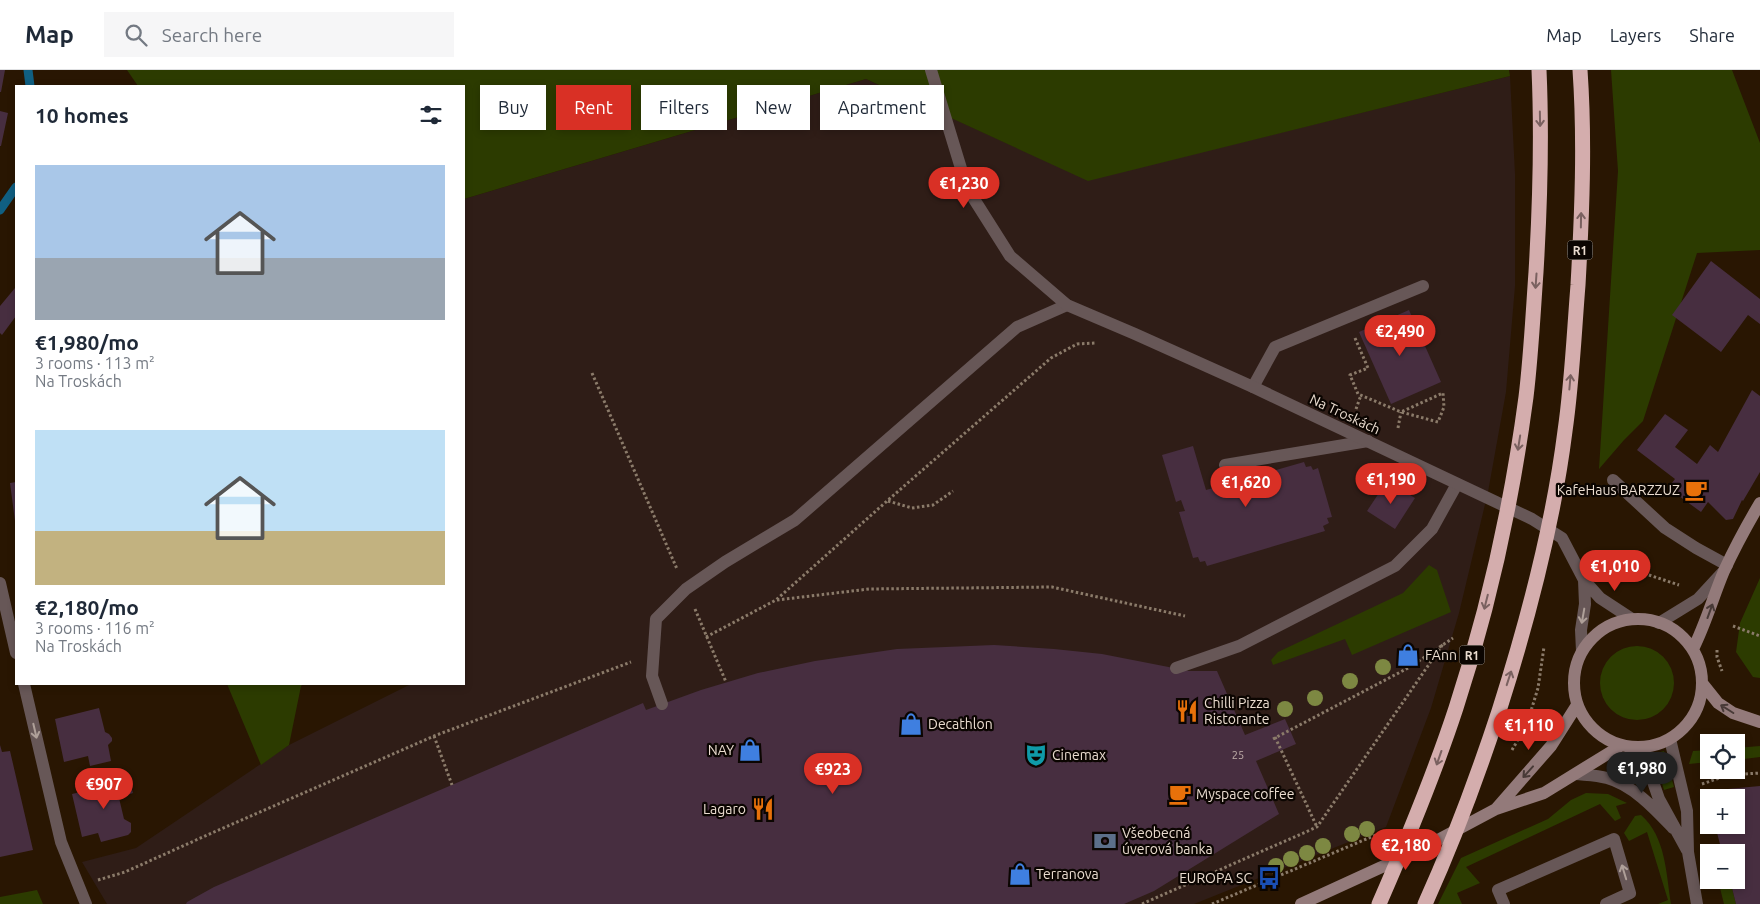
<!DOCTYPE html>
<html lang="en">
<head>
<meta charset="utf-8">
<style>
  :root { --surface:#fff; --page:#f6f6f7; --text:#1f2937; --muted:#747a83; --line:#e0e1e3; --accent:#d93025 }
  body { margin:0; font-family:Ubuntu,sans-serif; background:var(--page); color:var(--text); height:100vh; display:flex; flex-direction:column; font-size:19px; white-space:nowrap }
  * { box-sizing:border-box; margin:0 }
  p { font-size:16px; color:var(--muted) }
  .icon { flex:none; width:28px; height:28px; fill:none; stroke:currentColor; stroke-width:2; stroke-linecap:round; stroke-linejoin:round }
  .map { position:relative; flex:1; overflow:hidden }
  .panel { position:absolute; left:15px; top:15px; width:450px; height:600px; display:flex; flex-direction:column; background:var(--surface); border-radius:0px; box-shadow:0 2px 8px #0003 }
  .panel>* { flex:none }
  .top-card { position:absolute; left:480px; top:15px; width:475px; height:45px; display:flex; gap:10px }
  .tools { position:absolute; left:1700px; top:664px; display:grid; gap:10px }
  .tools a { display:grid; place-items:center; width:45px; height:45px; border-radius:0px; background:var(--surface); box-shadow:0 2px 8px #0003; font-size:25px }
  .price { position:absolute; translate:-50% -42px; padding:0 11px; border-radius:18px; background:var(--accent); color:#fff; font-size:16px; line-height:32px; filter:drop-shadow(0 1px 2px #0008) }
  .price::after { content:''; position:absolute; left:50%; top:30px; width:15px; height:11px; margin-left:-8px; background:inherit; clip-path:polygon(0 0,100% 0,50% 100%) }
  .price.selected { background:#222; color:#fff }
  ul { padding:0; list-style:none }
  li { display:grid; align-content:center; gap:10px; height:265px; padding:0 20px }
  li span { display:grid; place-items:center; height:155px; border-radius:0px; color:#555 }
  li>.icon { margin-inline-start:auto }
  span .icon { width:90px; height:90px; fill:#fffc; stroke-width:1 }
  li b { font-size:21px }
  h2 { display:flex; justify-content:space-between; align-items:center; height:60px; padding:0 20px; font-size:21px }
  .chip { padding:0 18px; border-radius:0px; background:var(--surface); box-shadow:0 2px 8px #0003; font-size:18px; line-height:45px }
  .chip.selected { background:var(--accent); color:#fff }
  header { display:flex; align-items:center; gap:30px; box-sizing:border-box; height:70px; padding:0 25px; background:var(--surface); border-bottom:1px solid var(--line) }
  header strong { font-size:24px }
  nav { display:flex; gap:28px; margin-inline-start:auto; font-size:18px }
  .search { width:350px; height:45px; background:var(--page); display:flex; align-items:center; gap:12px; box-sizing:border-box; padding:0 18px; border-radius:0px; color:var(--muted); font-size:19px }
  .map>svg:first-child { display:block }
</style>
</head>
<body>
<header>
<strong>Map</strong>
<div class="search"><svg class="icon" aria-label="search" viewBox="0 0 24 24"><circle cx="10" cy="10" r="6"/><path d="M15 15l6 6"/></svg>Search here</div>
<nav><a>Map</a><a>Layers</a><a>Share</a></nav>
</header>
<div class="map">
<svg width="1760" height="834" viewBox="0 0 1760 834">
  <rect width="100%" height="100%" fill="#291602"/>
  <!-- commercial -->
  <path fill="#2f1d17" d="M 1510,6 L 1515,104 L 1515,216 L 1506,322 L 1488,422 L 1459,543 L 1431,638 L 1386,757 L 1194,834 L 107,834 L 82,792 L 136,778 L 289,675 L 411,614 L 464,614 L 464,129 L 866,9 L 1088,110 Z"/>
  <!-- green -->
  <path fill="#2c3b00" d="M 127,0 L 1509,0 L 1510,6 L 1088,111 L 866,9 L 464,129 L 464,16 L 138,16 Z
    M 1611,0 L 1732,0 L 1760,73 L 1760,180 L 1697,183 L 1643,351 L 1624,370 L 1599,399 L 1618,101 Z
    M 1429,495 L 1437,500 L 1451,542 L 1352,585 L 1345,569 L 1273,595 L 1271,590 L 1278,582 L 1403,523 Z
    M 1760,508 L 1760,608 L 1753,607 L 1736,582 L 1740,553 Z
    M1600 613a37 37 0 1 1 74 0a37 37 0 1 1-74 0Z
    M 227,614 L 303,614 L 301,616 L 289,675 L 261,695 Z
    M 1760,676 L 1760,687 L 1736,690 L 1736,678 Z
    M 1709,680 L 1709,692 L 1689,694 L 1693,681 Z
    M 1664,681 L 1674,717 L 1664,720 L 1653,684 Z
    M 1586,723 L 1608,724 L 1627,733 L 1616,736 L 1621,748 L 1615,751 L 1600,734 L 1466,797 L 1480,813 L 1457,823 L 1462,834 L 1438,834 L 1461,788 L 1548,749 L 1571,730 Z
    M 1641,745 C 1666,767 1666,803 1671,834 L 1658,834 L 1668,830 L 1647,762 L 1629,771 L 1624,763 L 1635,746 Z
    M 1718,810 L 1730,810 L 1736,834 L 1724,834 Z
    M 37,820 L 43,834 L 0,834 L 0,827 Z"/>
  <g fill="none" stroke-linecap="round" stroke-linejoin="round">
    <!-- stream -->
    <path stroke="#105f82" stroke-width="9" d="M 28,0 L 30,16
      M 0,140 L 16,117"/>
  </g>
  <!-- building -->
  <path fill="#472e40" d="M 0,0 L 5,0 L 1,22 L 0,22 Z
    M 0,41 L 8,43 L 1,76 L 0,76 Z
    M 1711,191 L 1760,229 L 1760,254 L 1748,245 L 1721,282 L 1672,245 Z
    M 15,218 L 16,246 L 2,265 L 0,263 L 0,236 Z
    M 1409,240 L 1441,312 L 1391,334 L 1359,262 Z
    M 1752,320 L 1760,326 L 1760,402 L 1743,431 L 1742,430 L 1733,449 L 1726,450 L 1708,432 L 1701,442 L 1668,418 L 1675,409 L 1637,380 L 1665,344 L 1688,360 L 1675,377 L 1697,394 L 1710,375 L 1718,382 Z
    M 1193,376 L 1206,420 L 1304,392 L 1306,397 L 1311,396 L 1313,400 L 1318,398 L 1332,447 L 1327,448 L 1329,453 L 1323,456 L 1325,461 L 1207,496 L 1205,491 L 1200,492 L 1198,487 L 1193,488 L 1179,442 L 1185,441 L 1181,430 L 1176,432 L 1162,385 Z
    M 1387,411 L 1415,428 L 1395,459 L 1367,441 Z
    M 16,412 L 16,451 L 15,451 L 10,413 Z
    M 994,575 L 1054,579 L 1102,584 L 1189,601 L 1217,601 L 1245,665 L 1285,649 L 1296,674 L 1256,691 L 1279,744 L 1154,821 L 1124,834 L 186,834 L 187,832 L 214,817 L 643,633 L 646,640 L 701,620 L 758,603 L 815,591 L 897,579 Z
    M 99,638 L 105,662 L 109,664 L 112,668 L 112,671 L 108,675 L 111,691 L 90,696 L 88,686 L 64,692 L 55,649 Z
    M 0,675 L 2,682 L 10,681 L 33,780 L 0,787 Z
    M 127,703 L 133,723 L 119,728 L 124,749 L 131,753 L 131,762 L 128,765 L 101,772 L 98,763 L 82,767 L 72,724 L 114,714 L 112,707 Z
    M 1760,716 L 1760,834 L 1736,834 L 1730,810 L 1736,810 L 1736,782 L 1722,782 L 1715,755 L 1736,755 L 1736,728 L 1707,728 L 1706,721 Z"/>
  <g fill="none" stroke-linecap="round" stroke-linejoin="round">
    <!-- path -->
    <path stroke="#8b7b6a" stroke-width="3" stroke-dasharray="2.5 2.5" stroke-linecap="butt" d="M 1355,268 L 1368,298 L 1350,305 L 1358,324 L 1401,342 L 1438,352 L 1444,337 L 1443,323 L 1401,342
      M 592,303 L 677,499
      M 1356,339 L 1361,325
      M 1398,358 L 1401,342
      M 888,431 L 912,438 L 933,435 L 953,421
      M 1597,491 L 1601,489 L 1679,515
      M 777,530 L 869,519 L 1052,517 L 1185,546
      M 695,539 L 726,612
      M 1733,556 L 1760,566
      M 706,567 L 776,530 L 887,431 L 1051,288 L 1077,274 L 1096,273
      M 1717,580 L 1717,587 L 1722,601
      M 434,666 L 452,715
      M 1275,667 L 1317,757
      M 1273,669 L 1410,597 L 1453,568
      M 1512,680 L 1527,654 L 1538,618 L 1544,577
      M 1702,714 L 1728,705 L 1760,703
      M 98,810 L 125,802 L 214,762 L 434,666 L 631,592
      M 1142,834 L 1317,757 L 1443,574
      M 1212,834 L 1383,762"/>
    <!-- lane -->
    <path stroke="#675757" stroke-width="12" d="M 1253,317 L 1275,277 L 1423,216
      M 1225,395 L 1368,371
      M 1613,410 L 1665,458 L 1696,478 L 1727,495
      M 1176,598 L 1239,576 L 1395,496 L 1432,459 L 1457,414
      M 662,634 L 652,606 L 656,549 L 686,519 L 725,492 L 795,450 L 1017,257 L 1067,235
      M 1504,834 L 1498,820 L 1614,769 L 1630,823 L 1606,834"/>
    <!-- street -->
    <path stroke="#675757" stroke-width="12" d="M 931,0 L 967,118 L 1010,186 L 1067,235 L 1135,264 L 1253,317 L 1532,449 L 1562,468 L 1584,510 L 1600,528 L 1632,549
      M 0,513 L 16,583
      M 1659,553 L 1698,529 L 1722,503
      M 1582,581 L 1581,560 L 1585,534 L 1584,510
      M 24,614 L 61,772 L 86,834
      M 1670,669 L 1687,741 L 1688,782 L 1697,834
      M 1641,677 L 1659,729 L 1687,780
      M 1576,704 C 1586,705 1597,705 1607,708 C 1633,715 1655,739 1673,758"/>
    <!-- secondary -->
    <path stroke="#937a7a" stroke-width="12" d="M1574 613a64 64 0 1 1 128 0a64 64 0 1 1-128 0Z
      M 1693,579 C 1706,553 1713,527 1724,501 C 1735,477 1747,455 1760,433
      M 1702,613 L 1718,633 L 1733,643 L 1760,652
      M 1496,739 L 1551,676 L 1577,635
      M 1301,834 L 1421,779 L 1496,739 L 1544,723 L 1622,675"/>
    <!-- highway -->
    <path stroke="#d4adad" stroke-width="15" d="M 1379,834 C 1407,770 1434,705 1456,638 C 1489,537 1512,432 1526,327 C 1531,286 1533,244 1536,202 C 1540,135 1542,67 1539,0
      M 1425,834 C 1454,770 1477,708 1499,641 C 1528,550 1553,456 1565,361 C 1572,313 1574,264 1578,215 C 1582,144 1585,71 1580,0"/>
  </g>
  <!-- trees -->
  <g fill="#7d8842">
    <circle cx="1383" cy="597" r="8"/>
    <circle cx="1350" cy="611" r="8"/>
    <circle cx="1315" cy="628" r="8"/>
    <circle cx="1285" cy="639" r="8"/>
    <circle cx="1367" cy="759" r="8"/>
    <circle cx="1352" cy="764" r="8"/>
    <circle cx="1323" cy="776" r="8"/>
    <circle cx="1307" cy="783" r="8"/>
    <circle cx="1291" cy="789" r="8"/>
    <circle cx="1276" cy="796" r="8"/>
  </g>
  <!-- one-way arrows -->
  <defs><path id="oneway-shaft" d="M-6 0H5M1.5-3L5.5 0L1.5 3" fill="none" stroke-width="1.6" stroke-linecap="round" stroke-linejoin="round" transform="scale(1.25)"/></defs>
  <g stroke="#7a6160">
    <use href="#oneway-shaft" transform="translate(1540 49) rotate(89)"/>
    <use href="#oneway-shaft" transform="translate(1581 150) rotate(-89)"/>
    <use href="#oneway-shaft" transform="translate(1536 211) rotate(94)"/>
    <use href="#oneway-shaft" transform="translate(1570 312) rotate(-85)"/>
    <use href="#oneway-shaft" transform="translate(1519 373) rotate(99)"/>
    <use href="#oneway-shaft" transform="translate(1486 532) rotate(104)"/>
    <use href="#oneway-shaft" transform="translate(1509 608) rotate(-72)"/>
    <use href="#oneway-shaft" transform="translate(1439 688) rotate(109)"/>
  </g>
  <g stroke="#483a37">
    <use href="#oneway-shaft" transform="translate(1710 541) rotate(-70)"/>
    <use href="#oneway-shaft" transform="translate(1727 639) rotate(-148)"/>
    <use href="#oneway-shaft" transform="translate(1528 702) rotate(132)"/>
  </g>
  <g stroke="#afa099">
    <use href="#oneway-shaft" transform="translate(1583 546) rotate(100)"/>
    <use href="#oneway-shaft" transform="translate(35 661) rotate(77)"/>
    <use href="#oneway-shaft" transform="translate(1624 802) rotate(-107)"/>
  </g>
  <!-- icons -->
  <defs>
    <symbol id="cafe-bare" viewBox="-9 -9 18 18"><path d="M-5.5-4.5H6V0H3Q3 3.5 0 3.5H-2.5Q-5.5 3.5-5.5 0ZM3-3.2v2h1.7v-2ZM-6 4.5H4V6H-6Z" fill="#e8710a" stroke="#0b0501" stroke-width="2.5" paint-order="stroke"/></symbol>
    <symbol id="shop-bare" viewBox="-9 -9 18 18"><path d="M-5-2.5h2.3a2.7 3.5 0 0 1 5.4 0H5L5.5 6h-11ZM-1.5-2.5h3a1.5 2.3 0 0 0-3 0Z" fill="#3f7fe0" stroke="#0b0501" stroke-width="2.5" paint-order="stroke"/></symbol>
    <symbol id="restaurant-bare" viewBox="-9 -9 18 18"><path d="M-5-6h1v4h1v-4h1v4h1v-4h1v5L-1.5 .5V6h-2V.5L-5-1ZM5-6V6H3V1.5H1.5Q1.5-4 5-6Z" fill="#e8710a" stroke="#0b0501" stroke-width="2.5" paint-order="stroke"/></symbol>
    <symbol id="theatre-bare" viewBox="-9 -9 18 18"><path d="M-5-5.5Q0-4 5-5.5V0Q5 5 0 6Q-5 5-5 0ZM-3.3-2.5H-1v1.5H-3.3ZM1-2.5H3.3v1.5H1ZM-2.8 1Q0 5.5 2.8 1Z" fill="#0f9aa8" stroke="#0b0501" stroke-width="2.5" paint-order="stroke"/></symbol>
    <symbol id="bank-bare" viewBox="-9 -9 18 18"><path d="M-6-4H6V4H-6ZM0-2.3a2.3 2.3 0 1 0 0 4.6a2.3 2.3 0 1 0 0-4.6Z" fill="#5c6f8a" stroke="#0b0501" stroke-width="2.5" paint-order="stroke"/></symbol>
    <symbol id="bus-bare" viewBox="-9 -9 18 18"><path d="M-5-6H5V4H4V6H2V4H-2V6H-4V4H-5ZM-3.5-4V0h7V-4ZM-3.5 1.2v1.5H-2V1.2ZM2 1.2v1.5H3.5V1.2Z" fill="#1a4fb4" stroke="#0b0501" stroke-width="2.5" paint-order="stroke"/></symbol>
  </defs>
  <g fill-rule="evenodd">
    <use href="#cafe-bare" x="1680" y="404" width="32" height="32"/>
    <use href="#shop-bare" x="1392" y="569" width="32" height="32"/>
    <use href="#restaurant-bare" x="1171" y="625" width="32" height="32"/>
    <use href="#shop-bare" x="895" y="638" width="32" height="32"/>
    <use href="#shop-bare" x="734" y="664" width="32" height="32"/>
    <use href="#theatre-bare" x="1020" y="669" width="32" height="32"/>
    <use href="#cafe-bare" x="1164" y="708" width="32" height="32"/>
    <use href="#restaurant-bare" x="747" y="723" width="32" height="32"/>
    <use href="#bank-bare" x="1089" y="755" width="32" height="32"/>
    <use href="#shop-bare" x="1004" y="788" width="32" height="32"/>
    <use href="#bus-bare" x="1253" y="792" width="32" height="32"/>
  </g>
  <g text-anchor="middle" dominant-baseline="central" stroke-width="4.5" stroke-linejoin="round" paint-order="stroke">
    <!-- number labels -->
    <g font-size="11" fill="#c1b0ab">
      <text x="1238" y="685">25</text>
    </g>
    <!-- shield labels -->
    <g fill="#0b0501" stroke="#a79c91" stroke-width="1">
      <rect x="1567.5" y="170.5" width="25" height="19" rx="4"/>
      <rect x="1459.5" y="575.5" width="25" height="19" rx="4"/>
    </g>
    <g font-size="12" font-weight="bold" fill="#eadccf">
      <text x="1580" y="180">R1</text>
      <text x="1472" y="585">R1</text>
    </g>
    <!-- street labels -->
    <g font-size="14" fill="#eadccf" stroke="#0b0501">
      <text transform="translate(1345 344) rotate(25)">Na Troskách</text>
    </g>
    <!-- poi labels -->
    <g font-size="14" fill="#eadccf" stroke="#0b0501" text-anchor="start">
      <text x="1680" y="420" text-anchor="end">KafeHaus BARZZUZ</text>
      <text x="1425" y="585">FAnn</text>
      <text x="1204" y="633">Chilli Pizza<tspan x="1204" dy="16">Ristorante</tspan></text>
      <text x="928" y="654">Decathlon</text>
      <text x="734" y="680" text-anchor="end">NAY</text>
      <text x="1052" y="685">Cinemax</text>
      <text x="1196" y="724">Myspace coffee</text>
      <text x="746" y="739" text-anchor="end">Lagaro</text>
      <text x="1122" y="763">Všeobecná<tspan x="1122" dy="16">úverová banka</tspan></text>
      <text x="1036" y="804">Terranova</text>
      <text x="1252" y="808" text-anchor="end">EUROPA SC</text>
    </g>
  </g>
</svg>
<div class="tools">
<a><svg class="icon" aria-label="locate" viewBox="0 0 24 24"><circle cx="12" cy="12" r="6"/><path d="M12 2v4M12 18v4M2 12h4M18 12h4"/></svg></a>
<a>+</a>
<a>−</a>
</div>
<b class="price" style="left:964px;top:139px">€1,230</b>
<b class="price" style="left:1400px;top:287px">€2,490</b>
<b class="price" style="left:1391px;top:435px">€1,190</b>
<b class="price" style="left:1246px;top:438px">€1,620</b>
<b class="price" style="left:1615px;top:522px">€1,010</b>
<b class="price" style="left:1529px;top:681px">€1,110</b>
<b class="price selected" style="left:1642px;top:724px">€1,980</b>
<b class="price" style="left:833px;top:725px">€923</b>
<b class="price" style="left:104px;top:740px">€907</b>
<b class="price" style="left:1406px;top:801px">€2,180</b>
<div class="top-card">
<a class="chip">Buy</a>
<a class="chip selected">Rent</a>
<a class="chip">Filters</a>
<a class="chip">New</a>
<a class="chip">Apartment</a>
</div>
<section class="panel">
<h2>10 homes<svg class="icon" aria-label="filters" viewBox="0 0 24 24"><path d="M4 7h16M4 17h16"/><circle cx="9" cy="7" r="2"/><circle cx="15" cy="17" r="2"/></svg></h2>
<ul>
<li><span style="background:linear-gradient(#a9c7e8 60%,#9aa5b1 0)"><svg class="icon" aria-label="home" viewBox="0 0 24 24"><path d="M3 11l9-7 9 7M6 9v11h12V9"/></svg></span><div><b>€1,980/mo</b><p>3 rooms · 113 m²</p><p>Na Troskách</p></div></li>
<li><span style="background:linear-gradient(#bfe0f5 65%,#c2b280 0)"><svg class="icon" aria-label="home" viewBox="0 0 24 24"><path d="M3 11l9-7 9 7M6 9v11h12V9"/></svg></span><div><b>€2,180/mo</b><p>3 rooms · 116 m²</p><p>Na Troskách</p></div></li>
</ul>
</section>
</div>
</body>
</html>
